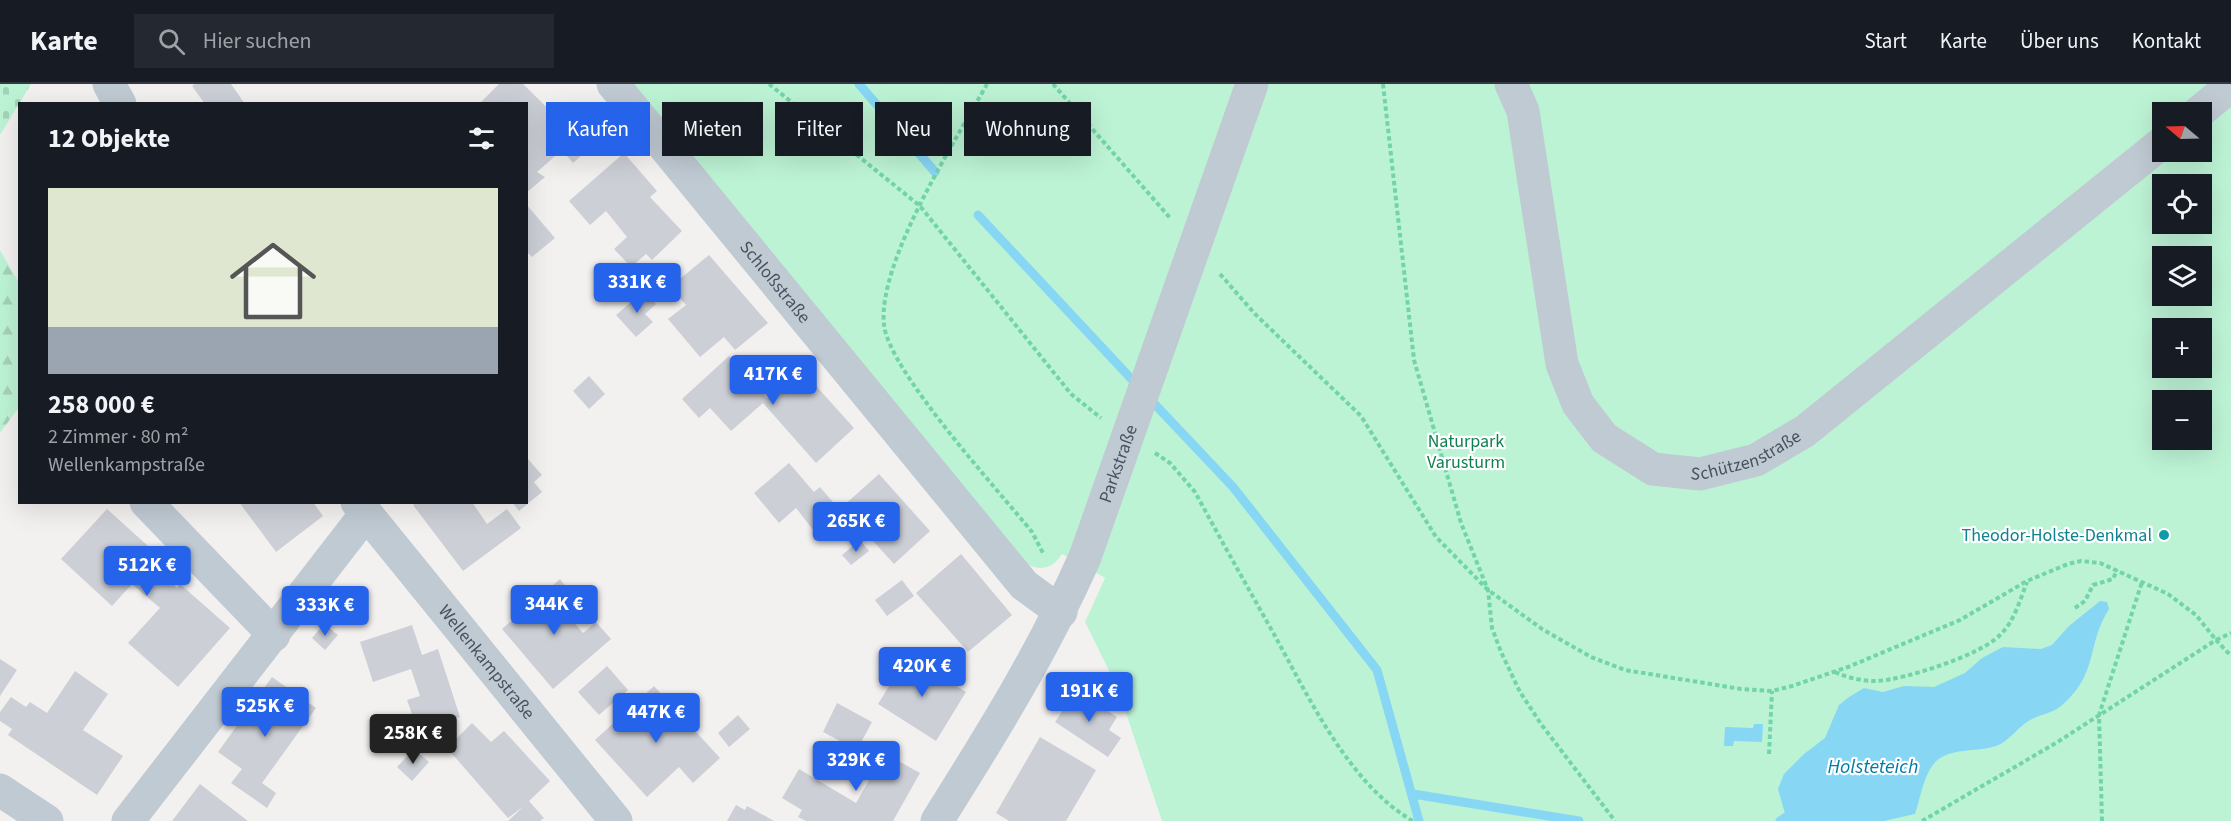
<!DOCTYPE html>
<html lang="de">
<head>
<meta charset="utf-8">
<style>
  :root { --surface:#171b24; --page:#242831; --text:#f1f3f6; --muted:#9ea1a6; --line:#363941; --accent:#2563eb }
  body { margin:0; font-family:"Source Sans 3",sans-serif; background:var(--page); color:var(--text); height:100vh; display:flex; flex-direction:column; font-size:22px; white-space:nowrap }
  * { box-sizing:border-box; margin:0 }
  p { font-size:20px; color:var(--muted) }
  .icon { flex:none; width:33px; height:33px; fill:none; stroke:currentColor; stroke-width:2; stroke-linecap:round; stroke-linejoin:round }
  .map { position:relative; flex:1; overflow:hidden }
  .panel { position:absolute; left:18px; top:18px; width:510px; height:402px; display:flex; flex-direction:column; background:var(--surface); border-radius:0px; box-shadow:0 6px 24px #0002 }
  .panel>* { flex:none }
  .top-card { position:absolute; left:546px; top:18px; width:570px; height:54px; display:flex; gap:12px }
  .needle { width:39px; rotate:289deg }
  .fabs { position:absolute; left:2152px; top:18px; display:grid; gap:12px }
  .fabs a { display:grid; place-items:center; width:60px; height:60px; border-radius:0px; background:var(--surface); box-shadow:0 6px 24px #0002; font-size:30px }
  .price { position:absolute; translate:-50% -51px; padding:0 14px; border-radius:6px; background:var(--accent); color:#fff; font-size:20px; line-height:39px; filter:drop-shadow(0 2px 3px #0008) }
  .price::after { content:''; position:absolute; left:50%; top:36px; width:18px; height:14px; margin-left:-9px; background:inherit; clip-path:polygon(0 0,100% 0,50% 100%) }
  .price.on { background:#222; color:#fff }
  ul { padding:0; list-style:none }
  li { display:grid; align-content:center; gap:12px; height:318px; padding:0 30px }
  li span { display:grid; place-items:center; height:186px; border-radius:0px; color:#555 }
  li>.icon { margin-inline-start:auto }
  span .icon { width:108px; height:108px; fill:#fffc; stroke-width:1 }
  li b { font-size:26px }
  h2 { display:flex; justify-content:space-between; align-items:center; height:72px; padding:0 30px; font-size:26px }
  .tag { padding:0 21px; border-radius:0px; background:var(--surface); box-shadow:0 6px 24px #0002; font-size:21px; line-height:54px }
  .tag.on { background:var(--accent); color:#fff }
  header { display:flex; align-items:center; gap:36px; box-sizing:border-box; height:84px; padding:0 30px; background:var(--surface); border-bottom:2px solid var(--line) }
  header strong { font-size:28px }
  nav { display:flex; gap:33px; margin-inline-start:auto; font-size:21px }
  .search { width:420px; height:54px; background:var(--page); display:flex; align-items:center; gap:15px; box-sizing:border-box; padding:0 21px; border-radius:0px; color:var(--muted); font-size:22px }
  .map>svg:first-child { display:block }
</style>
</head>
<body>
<header>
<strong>Karte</strong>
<div class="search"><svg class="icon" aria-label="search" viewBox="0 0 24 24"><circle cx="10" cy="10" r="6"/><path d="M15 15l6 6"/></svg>Hier suchen</div>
<nav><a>Start</a><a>Karte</a><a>Über uns</a><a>Kontakt</a></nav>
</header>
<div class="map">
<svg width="2231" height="737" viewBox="0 0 2231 737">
  <defs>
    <pattern id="forest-firs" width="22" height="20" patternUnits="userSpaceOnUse" patternTransform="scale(1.5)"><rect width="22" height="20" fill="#bdf3d5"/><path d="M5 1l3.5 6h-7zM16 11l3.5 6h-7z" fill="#a4d2b9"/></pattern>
    <pattern id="cemetery-stones" width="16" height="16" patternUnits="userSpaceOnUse" patternTransform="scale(1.5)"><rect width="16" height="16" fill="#bdf3d5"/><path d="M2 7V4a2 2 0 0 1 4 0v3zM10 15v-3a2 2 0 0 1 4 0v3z" fill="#a4d2b9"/></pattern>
  </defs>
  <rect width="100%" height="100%" fill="#f3f1f0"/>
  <!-- forest -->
  <path fill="url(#forest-firs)" d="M 0,166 L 20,201 L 19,323 L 0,349 Z"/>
  <!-- cemetery -->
  <path fill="url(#cemetery-stones)" d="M 0,0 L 31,0 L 0,51 Z"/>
  <!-- pitch -->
  <path fill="#bdf3d5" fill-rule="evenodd" d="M 633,0 L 2231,0 L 2231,737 L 1162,737 L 1118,605 L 1085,538 L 1105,494 L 1062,470 C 1053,484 1043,487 1028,481 ZM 2163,28 L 2202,28 L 2202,68 L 2163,68 ZM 2163,100 L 2202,100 L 2202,140 L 2163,140 ZM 2163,172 L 2202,172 L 2202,212 L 2163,212 ZM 2163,244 L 2202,244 L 2202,284 L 2163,284 ZM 2163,316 L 2202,316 L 2202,356 L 2163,356 Z"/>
  <!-- water -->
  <path fill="#87d6f3" d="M 2100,517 L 2107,518 L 2109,525 C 2086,561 2099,590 2061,622 C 2053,629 2042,630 2032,635 C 2019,641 2010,657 1996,662 C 1976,669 1946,662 1932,682 C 1923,695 1920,715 1915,730 L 1884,737 L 1788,737 L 1786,733 L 1778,705 L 1784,690 L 1804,670 L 1825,654 L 1839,621 L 1849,613 L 1864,604 L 1883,608 L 1904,602 L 1934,603 L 1965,589 L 1982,574 L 2003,563 L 2041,565 L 2052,561 L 2069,542 Z
    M 1754,640 L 1763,640 L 1762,658 L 1734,657 L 1733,662 L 1724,662 L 1725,643 L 1753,644 Z"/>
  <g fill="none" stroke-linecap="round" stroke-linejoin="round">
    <!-- stream -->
    <path stroke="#87d6f3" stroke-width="9" d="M 859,0 L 935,88
      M 978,131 L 1139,303
      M 1148,313 L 1233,403 L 1377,586 L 1419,737
      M 1413,710 L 1579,737
      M 1780,737 L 1786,733"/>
  </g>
  <!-- building -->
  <path fill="#cccfd6" d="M 195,0 L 231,0 L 245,20 L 205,20 L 192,2 Z
    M 499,0 L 523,0 L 566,42 L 560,47 L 562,51 L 580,35 L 599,56 L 573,79 L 562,66 L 537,88 L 545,93 L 526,109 L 526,20 L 479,20 Z
    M 624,69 L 657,107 L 650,113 L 682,147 L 652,176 L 646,170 L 631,183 L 614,165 L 627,153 L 606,127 L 590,141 L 569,117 Z
    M 526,120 L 555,154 L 532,173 L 526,167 Z
    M 709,171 L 768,239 L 735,266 L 724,253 L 700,273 L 668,235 L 686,221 L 670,203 Z
    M 644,207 L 656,220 L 645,230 L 653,238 L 636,253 L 616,231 Z
    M 729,272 L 767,314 L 799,283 L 854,344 L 816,379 L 763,319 L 731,347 L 710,324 L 699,334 L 682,315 Z
    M 589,292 L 605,310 L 589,325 L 573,307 Z
    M 528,375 L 542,391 L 534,398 L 542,408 L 519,427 L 512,418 L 526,418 Z
    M 789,379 L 814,408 L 820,403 L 839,425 L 814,447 L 796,424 L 779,439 L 754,409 Z
    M 879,390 L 930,447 L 894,480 L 842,423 Z
    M 239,418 L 313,418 L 323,432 L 276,468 Z
    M 416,418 L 472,418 L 487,440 L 507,425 L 521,444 L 463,487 L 413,421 Z
    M 107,425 L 158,471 L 151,479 L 177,504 L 180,500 L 230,544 L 178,603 L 128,559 L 160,524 L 132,500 L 112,522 L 61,475 Z
    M 860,456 L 869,467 L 851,481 L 842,471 Z
    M 961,470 L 1012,531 L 968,568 L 916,509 Z
    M 560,495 L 577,516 L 564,526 L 572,536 L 583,549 L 596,538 L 611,555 L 553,605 L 502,545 Z
    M 902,496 L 914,512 L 887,532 L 875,516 Z
    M 324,540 L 338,551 L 325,566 L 312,554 Z
    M 412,541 L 422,571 L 438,565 L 460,633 L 418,647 L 407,616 L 420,612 L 411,585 L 373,598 L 360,558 Z
    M 908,572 L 966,608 L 936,657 L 878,620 Z
    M 0,575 L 17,586 L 0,612 Z
    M 607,582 L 628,606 L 599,631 L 578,608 Z
    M 75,587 L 108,610 L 83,646 L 123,672 L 97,711 L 8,651 L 12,645 L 0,637 L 0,628 L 11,613 L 26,623 L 30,618 L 47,629 Z
    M 272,593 L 316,624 L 262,699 L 276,709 L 267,724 L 231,699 L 242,685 L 218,668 Z
    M 654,602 L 720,674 L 693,699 L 679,683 L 647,713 L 595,656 Z
    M 1076,606 L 1117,633 L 1109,646 L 1121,654 L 1108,673 L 1055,638 Z
    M 837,619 L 872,638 L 857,666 L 823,648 Z
    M 738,631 L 750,645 L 729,663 L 718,649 Z
    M 472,639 L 491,658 L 504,647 L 550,697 L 529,717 L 544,734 L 540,737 L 508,737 L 524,722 L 508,734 L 447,664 Z
    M 1040,653 L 1096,686 L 1066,737 L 1009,737 L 996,729 Z
    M 866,659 L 920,689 L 893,737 L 806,737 L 798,733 L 802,726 L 782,714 L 799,685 L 856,719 L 872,691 L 853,680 Z
    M 414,665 L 429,678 L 412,697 L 397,683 Z
    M 200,700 L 248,737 L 172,737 Z
    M 736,721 L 745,726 L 747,722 L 774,737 L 727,737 Z"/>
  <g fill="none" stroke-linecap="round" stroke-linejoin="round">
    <!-- path -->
    <path stroke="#72d4a9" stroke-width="4" stroke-dasharray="4.5 3" stroke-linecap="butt" d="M 769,0 L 920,122 L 1071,310 L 1101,334
      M 987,0 C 956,56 877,178 884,241 C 889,287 999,407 1032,448 L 1043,469
      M 1053,0 L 1171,135
      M 1383,0 L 1414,276 L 1461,439 L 1488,506 L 1492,544 L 1501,568 L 1520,608 L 1541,640 L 1615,737
      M 1220,190 L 1255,230 L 1361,332 L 1436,453 L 1488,506 L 1542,545 L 1591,573 L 1625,586 L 1741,605 L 1772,607 L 1792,602 L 1848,583 L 1960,536 L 2027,497 L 2068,480 L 2081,477 L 2100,479 L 2168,510 L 2196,531 L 2216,556 L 2231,549
      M 1155,369 L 1170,379 L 1195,408 C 1221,456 1248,504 1275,552 C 1309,614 1350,701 1413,737
      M 2075,524 L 2085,517 L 2093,501 L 2113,495 L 2117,486
      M 1835,588 C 1848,594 1862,597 1876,597 C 1904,596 1981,571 2000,551 C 2014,538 2020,516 2027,498
      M 1769,670 L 1772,607
      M 1922,737 L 2056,659 L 2216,556 L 2231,572
      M 2102,737 L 2099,631 L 2142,498"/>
    <!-- street -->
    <g stroke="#c0cad3" stroke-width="33">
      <path d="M 109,0 L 120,20"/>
      <path id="s1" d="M 613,0 L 1024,501 L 1061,528"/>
      <path id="s2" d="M 1511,0 L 1523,27 L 1562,280 L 1578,320 L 1604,354 L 1653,385 L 1700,390 L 1756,376 L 1805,347 L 2163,58"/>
      <path d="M 2199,28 L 2231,2"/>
      <path d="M 146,418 L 274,551"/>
      <path id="s3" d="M 357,418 L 616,737"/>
      <path d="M 0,706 L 47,737"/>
      <path d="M 128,737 L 365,431"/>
      <path d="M 937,737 C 991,651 1044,566 1085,473"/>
    </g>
    <!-- street-bridge -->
    <path stroke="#c0cad3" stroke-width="33" id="s4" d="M 1085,473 L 1252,0"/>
  </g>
  <!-- markers -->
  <circle fill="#0f9aa8" stroke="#fff" stroke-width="2" cx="2164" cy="451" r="6"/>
  <g text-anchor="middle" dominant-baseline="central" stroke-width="4.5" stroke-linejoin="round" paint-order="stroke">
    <!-- street labels -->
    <g font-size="18" fill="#475260" stroke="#fff">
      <text stroke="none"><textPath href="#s1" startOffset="256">Schloßstraße</textPath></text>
      <text stroke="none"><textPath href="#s2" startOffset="526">Schützenstraße</textPath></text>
      <text stroke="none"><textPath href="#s4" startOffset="99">Parkstraße</textPath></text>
      <text stroke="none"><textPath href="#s3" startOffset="206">Wellenkampstraße</textPath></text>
    </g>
    <!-- park labels -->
    <g font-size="18" fill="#108250" stroke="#fff">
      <text x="1466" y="357">Naturpark<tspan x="1466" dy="21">Varusturm</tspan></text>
    </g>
    <!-- culture labels -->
    <g font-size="18" fill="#0d838f" stroke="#fff" text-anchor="end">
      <text x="2152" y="451">Theodor-Holste-Denkmal</text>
    </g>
    <!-- water labels -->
    <g font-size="20" font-style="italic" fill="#037ba7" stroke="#fff">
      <text x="1873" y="683">Holsteteich</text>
    </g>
  </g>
</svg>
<div class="fabs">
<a><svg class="needle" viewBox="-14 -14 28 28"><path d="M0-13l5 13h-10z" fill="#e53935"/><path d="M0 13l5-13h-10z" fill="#9ea1a6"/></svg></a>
<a><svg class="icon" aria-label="locate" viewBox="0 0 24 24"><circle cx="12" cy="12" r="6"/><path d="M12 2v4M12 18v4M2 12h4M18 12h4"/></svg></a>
<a><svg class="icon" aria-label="layers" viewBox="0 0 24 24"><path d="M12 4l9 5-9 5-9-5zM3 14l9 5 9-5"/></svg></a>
<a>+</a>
<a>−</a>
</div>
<b class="price" style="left:637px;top:230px">331K €</b>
<b class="price" style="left:773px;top:322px">417K €</b>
<b class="price" style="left:856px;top:469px">265K €</b>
<b class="price" style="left:147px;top:513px">512K €</b>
<b class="price" style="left:554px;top:552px">344K €</b>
<b class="price" style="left:325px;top:553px">333K €</b>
<b class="price" style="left:922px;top:614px">420K €</b>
<b class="price" style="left:1089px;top:639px">191K €</b>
<b class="price" style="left:265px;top:654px">525K €</b>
<b class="price" style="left:656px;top:660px">447K €</b>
<b class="price on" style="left:413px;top:681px">258K €</b>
<b class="price" style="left:856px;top:708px">329K €</b>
<div class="top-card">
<a class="tag on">Kaufen</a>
<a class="tag">Mieten</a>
<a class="tag">Filter</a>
<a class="tag">Neu</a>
<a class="tag">Wohnung</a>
</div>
<section class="panel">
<h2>12 Objekte<svg class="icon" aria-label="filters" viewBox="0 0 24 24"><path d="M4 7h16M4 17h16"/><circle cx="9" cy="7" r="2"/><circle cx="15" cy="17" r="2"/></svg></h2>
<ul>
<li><span style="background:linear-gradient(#dfe7d0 75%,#9aa5b1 0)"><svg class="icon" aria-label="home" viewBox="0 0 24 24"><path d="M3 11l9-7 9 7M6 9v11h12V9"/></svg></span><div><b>258 000 €</b><p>2 Zimmer · 80 m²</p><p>Wellenkampstraße</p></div></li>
</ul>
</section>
</div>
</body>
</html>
